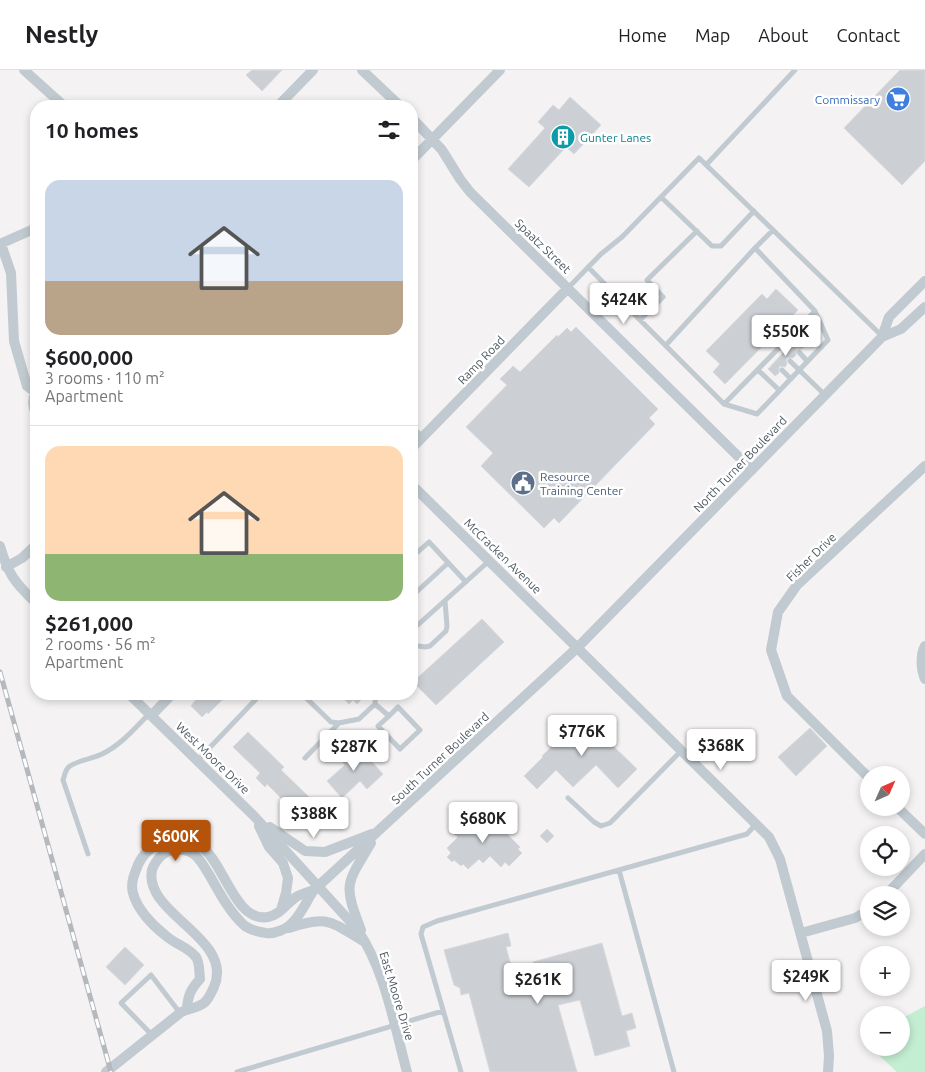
<!DOCTYPE html>
<html lang="en">
<head>
<meta charset="utf-8">
<style>
  :root { --surface:#fff; --page:#f2f2f2; --text:#202124; --muted:#757577; --line:#e0e0e0; --accent:#b45309 }
  body { margin:0; font-family:Ubuntu,sans-serif; background:var(--page); color:var(--text); height:100vh; display:flex; flex-direction:column; font-size:19px; white-space:nowrap }
  * { box-sizing:border-box; margin:0 }
  p { font-size:16px; color:var(--muted) }
  .icon { flex:none; width:28px; height:28px; fill:none; stroke:currentColor; stroke-width:2; stroke-linecap:round; stroke-linejoin:round }
  .map { position:relative; flex:1; overflow:hidden }
  .drawer { position:absolute; left:30px; top:30px; width:388px; height:600px; display:flex; flex-direction:column; background:var(--surface); border-radius:20px; box-shadow:0 2px 8px #0003 }
  .drawer>* { flex:none }
  .needle { width:32px; rotate:45deg }
  .buttons { position:absolute; left:860px; top:696px; display:grid; gap:10px }
  .buttons a { display:grid; place-items:center; width:50px; height:50px; border-radius:50%; background:var(--surface); box-shadow:0 2px 8px #0003; font-size:25px }
  .price { position:absolute; translate:-50% -42px; padding:0 11px; border-radius:5px; background:#fff; color:#222; font-size:16px; line-height:32px; filter:drop-shadow(0 1px 2px #0008) }
  .price::after { content:''; position:absolute; left:50%; top:30px; width:15px; height:11px; margin-left:-8px; background:inherit; clip-path:polygon(0 0,100% 0,50% 100%) }
  .price.current { background:var(--accent); color:#fff }
  ul { padding:0; list-style:none }
  li { display:grid; align-content:center; gap:10px; height:265px; padding:0 15px }
  li+li { border-top:1px solid var(--line) }
  li span { display:grid; place-items:center; height:155px; border-radius:15px; color:#555 }
  li>.icon { margin-inline-start:auto }
  span .icon { width:90px; height:90px; fill:#fffc; stroke-width:1 }
  li b { font-size:21px }
  h2 { display:flex; justify-content:space-between; align-items:center; height:60px; padding:0 15px; font-size:21px }
  header { display:flex; align-items:center; gap:30px; box-sizing:border-box; height:70px; padding:0 25px; background:var(--surface); border-bottom:1px solid var(--line) }
  header strong { font-size:24px }
  nav { display:flex; gap:28px; margin-inline-start:auto; font-size:18px }
  .map>svg:first-child { display:block }
</style>
</head>
<body>
<header>
<strong>Nestly</strong>
<nav><a>Home</a><a>Map</a><a>About</a><a>Contact</a></nav>
</header>
<div class="map">
<svg width="925" height="1002" viewBox="0 0 925 1002">
  <rect width="100%" height="100%" fill="#f4f2f2"/>
  <!-- green -->
  <path fill="#c4eed2" d="M 925,936 L 925,1002 L 897,1002 L 871,978 L 901,978 L 901,949 Z"/>
  <!-- building -->
  <path fill="#ccd0d4" stroke="#d7d9dd" d="M 252,0 L 282,0 L 262,21 L 246,5 Z
    M 900,0 L 925,0 L 925,91 L 902,115 L 844,58 Z
    M 570,27 L 601,55 L 574,84 L 566,77 L 529,117 L 508,99 L 545,58 L 538,52 L 553,35 L 559,40 Z
    M 776,219 L 798,240 L 725,314 L 713,302 L 720,294 L 706,281 L 762,224 L 767,229 Z
    M 576,257 L 658,339 L 649,348 L 655,354 L 559,453 L 554,448 L 544,458 L 481,396 L 493,383 L 466,357 L 507,315 L 500,309 L 513,296 L 520,302 L 557,265 L 558,267 L 567,258 L 571,262 Z
    M 797,268 L 805,276 L 802,279 L 799,278 L 796,279 L 796,285 L 793,288 L 787,288 L 786,290 L 787,294 L 785,297 L 781,296 L 779,297 L 779,303 L 775,306 L 768,299 Z
    M 482,549 L 504,572 L 436,635 L 413,612 Z
    M 200,624 L 228,624 L 208,644 L 207,642 L 202,647 L 191,636 Z
    M 339,624 L 359,624 L 363,628 L 357,634 L 353,630 L 349,634 Z
    M 583,645 L 593,655 L 597,652 L 614,669 L 610,673 L 637,699 L 618,718 L 596,695 L 573,717 L 556,700 L 537,719 L 524,706 L 543,687 L 542,686 Z
    M 810,658 L 827,676 L 796,706 L 778,687 Z
    M 248,662 L 284,697 L 281,700 L 309,727 L 295,742 L 267,714 L 265,717 L 256,708 L 260,703 L 233,677 Z
    M 355,673 L 383,704 L 367,719 L 360,711 L 342,728 L 327,711 L 345,695 L 339,688 Z
    M 481,743 L 485,747 L 487,744 L 520,777 L 518,779 L 522,783 L 509,796 L 505,792 L 501,797 L 490,786 L 483,793 L 479,789 L 468,799 L 463,794 L 461,796 L 454,790 L 452,792 L 447,787 L 451,783 L 447,778 L 458,767 L 454,764 L 468,750 L 471,753 Z
    M 547,759 L 554,766 L 547,773 L 540,766 Z
    M 508,863 L 511,876 L 506,877 L 518,922 L 539,916 L 533,892 L 602,873 L 622,946 L 632,943 L 636,958 L 626,961 L 630,976 L 595,986 L 580,930 L 558,935 L 577,1002 L 490,1002 L 469,923 L 461,925 L 460,918 L 454,915 L 444,880 Z
    M 125,877 L 144,895 L 125,915 L 106,897 Z"/>
  <g fill="none" stroke-linecap="round" stroke-linejoin="round">
    <!-- service -->
    <path stroke="#c1cad0" stroke-width="5" d="M 706,95 L 795,0
      M 661,127 L 712,176 L 721,176 L 754,141
      M 588,197 L 640,250 L 663,227 L 647,210 L 697,161
      M 568,218 L 601,184 L 622,167 L 699,88 L 882,266
      M 640,250 L 724,334 L 757,344 L 828,270 L 815,241 L 755,178 L 773,160
      M 666,275 L 755,178
      M 799,282 L 807,291
      M 790,291 L 825,325
      M 758,300 L 779,320
      M 782,300 L 791,309
      M 724,334 L 815,241
      M 411,356 L 423,367
      M 411,488 L 429,472 L 466,512
      M 411,527 L 448,493
      M 411,561 L 489,491
      M 411,575 L 425,577 L 430,576 L 446,561 L 447,556 L 445,531
      M 302,624 L 331,652 L 339,653 L 359,649 L 375,634 L 376,624
      M 375,634 L 389,646 L 378,656 L 400,679 L 420,660 L 398,637 L 389,646
      M 305,688 L 339,653
      M 198,690 L 261,624
      M 568,728 L 594,752 L 601,756 L 610,753 L 682,680
      M 88,784 L 63,710 C 65,705 65,699 70,696 C 79,690 92,689 102,684 C 121,675 135,658 149,644
      M 619,800 L 674,1002
      M 152,965 L 121,933 L 151,905 L 180,943
      M 237,1002 L 443,941
      M 461,1002 L 421,864 L 423,857 L 437,851 L 747,764 L 756,754"/>
    <!-- minor -->
    <path stroke="#c1cad0" stroke-width="10" d="M 24,0 L 64,36
      M 362,0 L 400,36
      M 278,36 L 313,0
      M 411,47 L 442,80 L 460,109 L 470,122 L 752,400
      M 411,91 L 500,0
      M 0,174 L 36,158
      M 1,174 L 11,203 L 14,271 L 27,316 L 35,322
      M 882,267 L 889,247 L 925,211
      M 36,320 C 32,329 32,336 36,344
      M 411,379 L 568,218
      M 411,414 L 769,767 L 780,789 L 827,961 L 829,986 L 828,1002
      M 0,476 C 8,504 15,513 36,533
      M 6,497 L 22,488 L 36,475
      M 925,576 C 920,585 921,600 925,609
      M 129,624 L 254,746 L 357,859 C 385,900 394,954 407,1002
      M 151,646 L 172,624
      M 869,708 L 787,626 L 771,580 L 778,542 L 797,515 L 925,396
      M 898,738 L 925,764
      M 259,756 L 269,777 L 283,793 L 288,808 L 286,823 L 281,840
      M 270,757 L 305,781 L 325,782 L 372,764
      M 886,825 L 925,784
      M 289,858 C 327,845 330,851 363,871
      M 361,860 C 343,813 346,815 371,773
      M 801,863 L 855,848 L 869,840
      M 187,938 C 188,925 191,919 200,909 C 199,902 200,893 196,887 C 187,876 174,874 165,865 C 152,855 137,839 133,823 C 131,816 133,807 136,800 C 140,788 148,778 161,773 C 173,768 185,768 197,774 C 224,787 233,853 268,847 C 280,845 287,833 296,827 C 301,824 308,822 314,820
      M 106,1002 L 180,943 C 187,938 196,939 204,933 C 209,929 211,923 214,917 C 235,868 143,844 152,800 C 153,796 158,788 162,785 C 173,777 188,778 197,787 C 202,792 206,800 210,806 C 219,822 230,843 245,856 C 251,860 259,862 266,863 C 275,864 287,859 293,852 C 302,843 307,830 314,820 L 578,577 L 882,267 L 901,259 L 925,237"/>
    <defs>
      <path id="rail" d="M 0,602 L 111,1002"/>
    </defs>
    <!-- rail casing -->
    <use href="#rail" stroke="#b5b8bc" stroke-width="5"/>
    <!-- rail -->
    <use href="#rail" stroke="#fff" stroke-width="3" stroke-dasharray="9" stroke-linecap="butt"/>
  </g>
  <!-- icons -->
  <defs>
    <symbol id="supermarket-disc" viewBox="-11 -11 22 22"><circle r="9.5" fill="#3f7fe0" stroke="#fff"/><path d="M-6-5.5h2.5l.6 2H6L4.5 2H-2.5L-4.4-4H-6ZM-1.5 3.2a1.3 1.3 0 1 0 .1 0ZM3 3.2a1.3 1.3 0 1 0 .1 0Z" fill="#fff"/></symbol>
    <symbol id="building-disc" viewBox="-11 -11 22 22"><circle r="9.5" fill="#0f9aa8" stroke="#fff"/><path d="M-4-6H4V6H1V3H-1V6H-4ZM-2.5-4.3h1.7v1.8h-1.7ZM.8-4.3h1.7v1.8H.8ZM-2.5-1h1.7V.8h-1.7ZM.8-1h1.7V.8H.8Z" fill="#fff"/></symbol>
    <symbol id="civic-disc" viewBox="-11 -11 22 22"><circle r="9.5" fill="#5c6f8a" stroke="#fff"/><path d="M-.6-6.5H3V-4.5H.6V-3L4-1V1h2V6H-6V1h2V-1L-.6-3ZM-1.2 2.5V6h2.4V2.5Z" fill="#fff"/></symbol>
  </defs>
  <g fill-rule="evenodd">
    <use href="#supermarket-disc" x="884" y="15" width="28" height="28"/>
    <use href="#building-disc" x="549" y="53" width="28" height="28"/>
    <use href="#civic-disc" x="509" y="399" width="28" height="28"/>
  </g>
  <g text-anchor="middle" dominant-baseline="central" stroke-width="5" stroke-linejoin="round" paint-order="stroke">
    <!-- shop labels -->
    <g font-size="12" fill="#366cbe" stroke="#fff" text-anchor="end">
      <text x="880" y="29">Commissary</text>
    </g>
    <!-- culture labels -->
    <g font-size="12" fill="#0d838f" stroke="#fff" text-anchor="start">
      <text x="580" y="67">Gunter Lanes</text>
    </g>
    <!-- street labels -->
    <g font-size="12" fill="#4b575f" stroke="#fff">
      <text transform="translate(543 176) rotate(44)">Spaatz Street</text>
      <text transform="translate(481 290) rotate(-46)">Ramp Road</text>
      <text transform="translate(740 394) rotate(-46)">North Turner Boulevard</text>
      <text transform="translate(503 486) rotate(44)">McCracken Avenue</text>
      <text transform="translate(811 487) rotate(-44)">Fisher Drive</text>
      <text transform="translate(213 688) rotate(44)">West Moore Drive</text>
      <text transform="translate(440 688) rotate(-43)">South Turner Boulevard</text>
      <text transform="translate(397 926) rotate(73)">East Moore Drive</text>
    </g>
    <!-- service labels -->
    <g font-size="12" fill="#4e5e75" stroke="#fff" text-anchor="start">
      <text x="540" y="406">Resource<tspan x="540" dy="14">Training Center</tspan></text>
    </g>
  </g>
</svg>
<div class="buttons">
<a><svg class="needle" viewBox="-14 -14 28 28"><path d="M0-13l5 13h-10z" fill="#e53935"/><path d="M0 13l5-13h-10z" fill="#757577"/></svg></a>
<a><svg class="icon" aria-label="locate" viewBox="0 0 24 24"><circle cx="12" cy="12" r="6"/><path d="M12 2v4M12 18v4M2 12h4M18 12h4"/></svg></a>
<a><svg class="icon" aria-label="layers" viewBox="0 0 24 24"><path d="M12 4l9 5-9 5-9-5zM3 14l9 5 9-5"/></svg></a>
<a>+</a>
<a>−</a>
</div>
<b class="price" style="left:624px;top:255px">$424K</b>
<b class="price" style="left:786px;top:287px">$550K</b>
<b class="price" style="left:582px;top:687px">$776K</b>
<b class="price" style="left:721px;top:701px">$368K</b>
<b class="price" style="left:354px;top:702px">$287K</b>
<b class="price" style="left:314px;top:769px">$388K</b>
<b class="price" style="left:483px;top:774px">$680K</b>
<b class="price current" style="left:176px;top:792px">$600K</b>
<b class="price" style="left:806px;top:932px">$249K</b>
<b class="price" style="left:538px;top:935px">$261K</b>
<section class="drawer">
<h2>10 homes<svg class="icon" aria-label="filters" viewBox="0 0 24 24"><path d="M4 7h16M4 17h16"/><circle cx="9" cy="7" r="2"/><circle cx="15" cy="17" r="2"/></svg></h2>
<ul>
<li><span style="background:linear-gradient(#c9d6e8 65%,#b9a48a 0)"><svg class="icon" aria-label="home" viewBox="0 0 24 24"><path d="M3 11l9-7 9 7M6 9v11h12V9"/></svg></span><div><b>$600,000</b><p>3 rooms · 110 m²</p><p>Apartment</p></div></li>
<li><span style="background:linear-gradient(#ffd9b3 70%,#8fb573 0)"><svg class="icon" aria-label="home" viewBox="0 0 24 24"><path d="M3 11l9-7 9 7M6 9v11h12V9"/></svg></span><div><b>$261,000</b><p>2 rooms · 56 m²</p><p>Apartment</p></div></li>
</ul>
</section>
</div>
</body>
</html>
